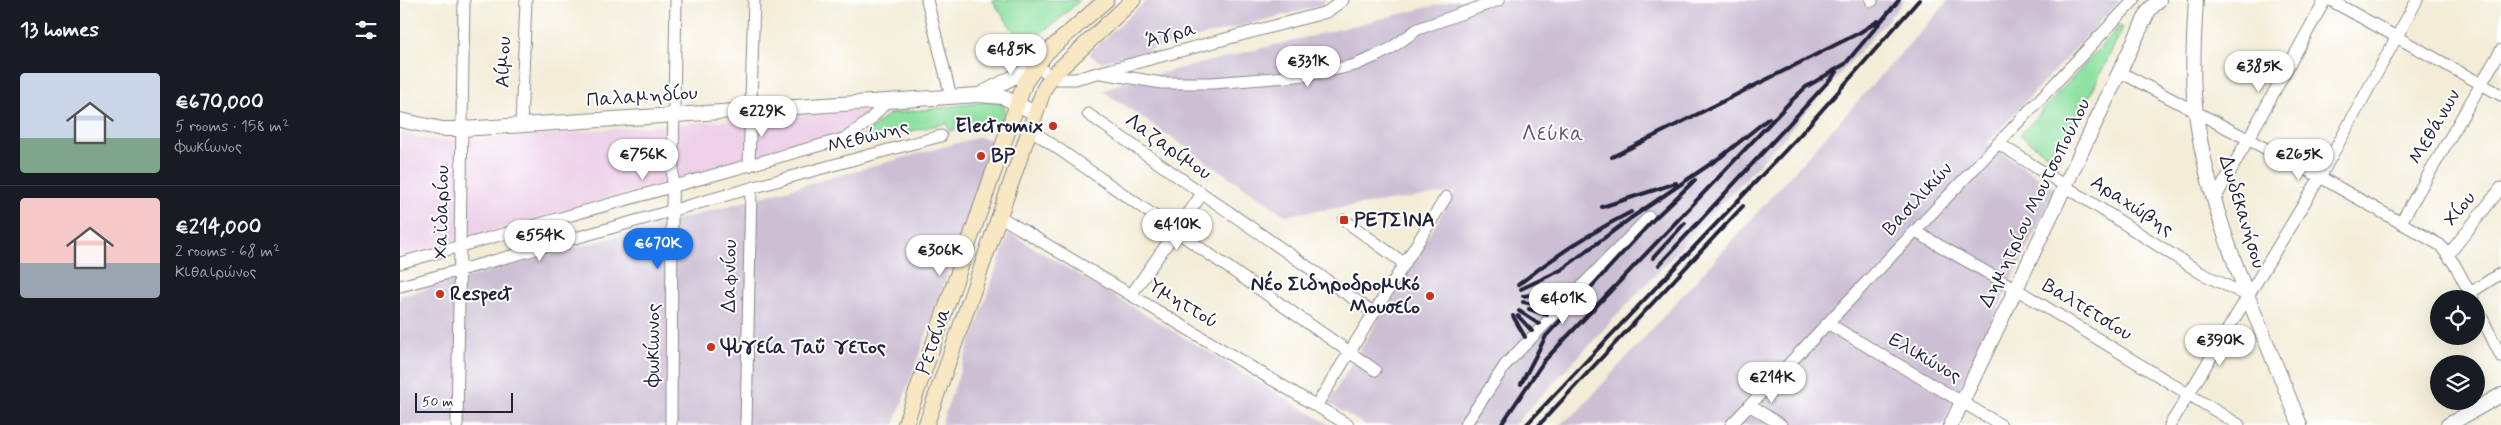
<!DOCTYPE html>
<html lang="en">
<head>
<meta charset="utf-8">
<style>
  :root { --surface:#171b24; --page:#20242c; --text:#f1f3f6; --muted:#9ea1a6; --line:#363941; --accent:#1a73e8 }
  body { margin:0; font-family:Mynerve,sans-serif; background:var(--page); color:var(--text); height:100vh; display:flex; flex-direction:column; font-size:19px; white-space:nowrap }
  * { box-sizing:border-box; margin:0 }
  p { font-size:16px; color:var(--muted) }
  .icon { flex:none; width:28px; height:28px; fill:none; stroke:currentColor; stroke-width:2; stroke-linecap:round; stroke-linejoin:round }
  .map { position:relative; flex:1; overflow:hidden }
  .panel { display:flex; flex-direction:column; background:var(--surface); width:400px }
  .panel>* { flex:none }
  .controls { position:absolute; left:2030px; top:290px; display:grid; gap:10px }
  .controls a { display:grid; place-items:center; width:55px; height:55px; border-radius:50%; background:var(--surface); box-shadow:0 5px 20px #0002; font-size:25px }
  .scale { position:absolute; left:15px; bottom:12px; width:98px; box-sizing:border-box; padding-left:5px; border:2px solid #22223b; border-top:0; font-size:14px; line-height:18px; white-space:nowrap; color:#22223b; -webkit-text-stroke:4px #fff; paint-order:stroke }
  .price { position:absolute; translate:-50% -42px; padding:0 11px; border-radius:18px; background:#fff; color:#222; font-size:16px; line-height:32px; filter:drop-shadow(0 1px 2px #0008) }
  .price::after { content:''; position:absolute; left:50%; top:30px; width:15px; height:11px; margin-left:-8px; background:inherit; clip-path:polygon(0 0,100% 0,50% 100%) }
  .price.selected { background:var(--accent); color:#fff }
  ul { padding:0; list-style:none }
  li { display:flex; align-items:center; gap:15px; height:125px; padding:0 20px }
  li+li { border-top:1px solid var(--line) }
  li span { display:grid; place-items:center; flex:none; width:140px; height:100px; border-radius:5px; color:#555 }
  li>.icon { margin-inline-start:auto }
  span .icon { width:60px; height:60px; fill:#fffc; stroke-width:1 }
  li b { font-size:21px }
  h2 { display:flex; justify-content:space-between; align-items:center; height:60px; padding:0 20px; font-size:21px }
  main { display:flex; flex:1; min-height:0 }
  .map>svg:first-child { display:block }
</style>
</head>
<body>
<main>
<section class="panel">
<h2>13 homes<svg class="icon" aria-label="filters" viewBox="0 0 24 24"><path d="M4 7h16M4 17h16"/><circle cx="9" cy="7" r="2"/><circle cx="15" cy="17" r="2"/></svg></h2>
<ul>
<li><span style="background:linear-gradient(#c9d6e8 65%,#7fa58c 0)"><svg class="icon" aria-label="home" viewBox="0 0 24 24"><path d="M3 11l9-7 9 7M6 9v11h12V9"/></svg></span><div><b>€670,000</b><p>5 rooms · 158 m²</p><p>Φωκίωνος</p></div></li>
<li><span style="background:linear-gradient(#f6c9c9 65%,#9aa5b1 0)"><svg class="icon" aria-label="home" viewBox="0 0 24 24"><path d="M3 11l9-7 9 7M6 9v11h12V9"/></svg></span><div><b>€214,000</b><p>2 rooms · 68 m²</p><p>Κιθαιρώνος</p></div></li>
</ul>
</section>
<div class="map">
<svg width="2101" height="425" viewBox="0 0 2101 425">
  <rect width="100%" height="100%" fill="#fff"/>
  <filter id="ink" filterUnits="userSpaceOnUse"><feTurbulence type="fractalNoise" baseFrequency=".02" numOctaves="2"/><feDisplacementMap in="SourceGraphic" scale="10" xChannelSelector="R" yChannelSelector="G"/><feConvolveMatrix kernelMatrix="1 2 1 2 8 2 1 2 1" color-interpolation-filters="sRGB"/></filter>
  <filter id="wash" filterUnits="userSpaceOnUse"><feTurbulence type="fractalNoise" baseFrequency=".0096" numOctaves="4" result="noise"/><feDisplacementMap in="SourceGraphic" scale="20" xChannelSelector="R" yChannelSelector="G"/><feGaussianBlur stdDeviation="1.12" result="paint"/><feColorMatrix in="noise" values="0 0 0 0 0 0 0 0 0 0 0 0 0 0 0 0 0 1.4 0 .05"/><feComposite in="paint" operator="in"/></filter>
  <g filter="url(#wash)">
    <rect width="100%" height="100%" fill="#f3edd8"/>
    <!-- built -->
    <path fill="#edd1e9" d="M 469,110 L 455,127 L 439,135 L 0,256 L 0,133 L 37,141 L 69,140 Z"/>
    <!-- industrial -->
    <path fill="#ccbfd4" d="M 747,0 L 926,0 L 919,6 L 701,62 L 692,57 L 689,53 Z
      M 1057,0 L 1505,0 L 1379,143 L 1114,425 L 965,425 L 928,403 L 1055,192 L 885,215 L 703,91 L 718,84 Z
      M 1549,0 L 1720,0 L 1587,143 L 1655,189 L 1542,425 L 1159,425 L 1179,410 Z
      M 579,137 L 595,141 L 494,425 L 0,425 L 0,296 Z
      M 609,233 L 930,425 L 541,425 Z"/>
    <!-- green -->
    <path fill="#8ee1a1" stroke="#58826e" d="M 592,0 L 680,0 L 656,22 L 623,45 Z
      M 1720,26 L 1723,28 L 1657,162 L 1620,135 Z
      M 595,101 L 603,104 L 605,112 L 599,127 L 590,121 L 549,131 L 547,123 L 454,144 L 489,114 Z"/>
  </g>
  <g filter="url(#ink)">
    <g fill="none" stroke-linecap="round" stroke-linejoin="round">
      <defs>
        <path id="minor" d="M 527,0 L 551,97
          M 1471,0 L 1472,1
          M 1930,0 L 2101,95
          M 635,66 L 658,79 L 675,79 L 927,12 L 943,0
          M 1720,72 L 1920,177 L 2040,245 L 2055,265 L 2073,299
          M 701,73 L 762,83 L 812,83 L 887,77 L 920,73 L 955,65 L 974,57 L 990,49 L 1018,29 L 1099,0
          M 688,114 L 974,313
          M 121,125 L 126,0
          M 630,129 L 975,370
          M 1598,143 L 1801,273 L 1848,296
          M 349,166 L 354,0
          M 1815,199 L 1925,0
          M 599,216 L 948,425
          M 944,220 L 1005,264
          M 2001,222 L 2101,50
          M 1514,231 L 1616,289 L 1839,425
          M 2049,254 L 2101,188
          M 0,263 L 446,138 L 469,121 L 487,101
          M 0,286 C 181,239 360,183 541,136
          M 2070,293 L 2101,273
          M 731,295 L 802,194
          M 2076,306 L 2101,356
          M 1429,324 L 1601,425
          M 1349,405 L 1381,425
          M 916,406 L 1046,197
          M 57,425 L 64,0
          M 271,425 L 272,210 L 276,0
          M 346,425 L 351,189
          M 1065,425 L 1106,364 L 1249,217
          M 1331,425 L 1734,0
          M 1770,425 L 1920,177 L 2017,0"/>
        <path id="tertiary" d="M 1796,0 C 1794,32 1792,63 1794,95 C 1804,211 1858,318 1900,425
          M 579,95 L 635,66
          M 0,120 L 42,129 L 62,129 L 578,95 L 603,97 L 635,113
          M 1551,425 L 1749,10 L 1759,0
          M 2048,425 L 2101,395"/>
        <path id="secondary" d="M 505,425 L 625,82 L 646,53 L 706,0
          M 526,425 L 644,89 L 652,76 L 733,0"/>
      </defs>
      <!-- minor casing -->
      <use href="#minor" stroke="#8a888a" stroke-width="13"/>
      <!-- tertiary casing -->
      <use href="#tertiary" stroke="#8a888a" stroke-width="16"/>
      <!-- secondary casing -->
      <use href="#secondary" stroke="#8a888a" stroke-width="17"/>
      <!-- minor -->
      <use href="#minor" stroke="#fff" stroke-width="11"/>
      <!-- tertiary -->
      <use href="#tertiary" stroke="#fff" stroke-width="14"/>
      <!-- secondary -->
      <use href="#secondary" stroke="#f7e8c3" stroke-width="15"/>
      <!-- rail -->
      <path stroke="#22223b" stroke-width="4" d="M 1212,157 L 1459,33 L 1478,21
        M 1202,207 L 1276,183
        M 1253,258 L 1285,223
        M 1259,265 L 1437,72
        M 1118,285 C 1153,257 1190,233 1231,212
        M 1121,289 L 1161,270 L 1231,218 L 1322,156 L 1369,118
        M 1123,296 L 1173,289
        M 1141,299 L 1163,300
        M 1123,302 L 1154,308
        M 1129,309 L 1147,315
        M 1119,311 L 1139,324
        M 1113,316 L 1125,337
        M 1118,316 L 1132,331
        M 1121,384 L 1146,336 L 1254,219 L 1295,180
        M 1101,425 L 1144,361 L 1391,101 L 1406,87 L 1445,64 L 1499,0
        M 1126,425 L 1399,136 L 1519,0
        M 1139,425 L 1343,206"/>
    </g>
  </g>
  <!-- markers -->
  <g fill="#c8321e" stroke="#fff" stroke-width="2">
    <circle cx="653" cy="126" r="5"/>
    <circle cx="581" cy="156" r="5"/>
    <rect x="939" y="215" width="10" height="10" rx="2.5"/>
    <circle cx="40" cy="294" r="5"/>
    <circle cx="1030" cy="296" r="5"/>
    <circle cx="311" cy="347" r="5"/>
  </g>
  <g text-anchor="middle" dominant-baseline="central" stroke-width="4" stroke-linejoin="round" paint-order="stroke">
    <!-- street labels -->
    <g font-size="20" fill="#22223b" stroke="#fff">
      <text transform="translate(771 35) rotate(-15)">Άγρα</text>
      <text transform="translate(104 62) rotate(-88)">Αίμου</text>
      <text transform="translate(242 97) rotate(-4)">Παλαμηδίου</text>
      <text transform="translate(2035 127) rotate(-60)">Μεθάνων</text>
      <text transform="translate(468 137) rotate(-15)">Μεθώνης</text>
      <text transform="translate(768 147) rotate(35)">Λαζαρίμου</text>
      <text transform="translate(1518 199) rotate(-47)">Βασιλικών</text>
      <text transform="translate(1635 203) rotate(-64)">Δημητρίου Μουτσοπούλου</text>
      <text transform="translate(1732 206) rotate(33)">Αραχώβης</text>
      <text transform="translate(2060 209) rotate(-51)">Χίου</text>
      <text transform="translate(42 212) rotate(-89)">Χαϊδαρίου</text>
      <text transform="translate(1842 212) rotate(73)">Δωδεκανήσου</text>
      <text transform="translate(330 276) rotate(-89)">Δαφνίου</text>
      <text transform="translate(783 304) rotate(31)">Υμηττού</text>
      <text transform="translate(1687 310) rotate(31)">Βαλτετσίου</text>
      <text transform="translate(534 341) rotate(-71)">Ρετσίνα</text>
      <text transform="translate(253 345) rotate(-90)">Φωκίωνος</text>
      <text transform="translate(1525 358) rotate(30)">Ελικώνος</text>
    </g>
    <!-- poi labels -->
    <g font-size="20" font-weight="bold" fill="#22223b" stroke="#fff" text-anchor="start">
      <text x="643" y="126" text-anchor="end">Electromix</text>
      <text x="591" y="156">BP</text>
      <text x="954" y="220">ΡΕΤΣΙΝΑ</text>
      <text x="1020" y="284" text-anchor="end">Νέο Σιδηροδρομικό<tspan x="1020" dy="23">Μουσείο</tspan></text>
      <text x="50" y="294">Respect</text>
      <text x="321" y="347">Ψυγεία Ταΰγετος</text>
    </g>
    <!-- neighbourhood labels -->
    <g font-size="21" letter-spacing="1" fill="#635275" stroke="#fff">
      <text x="1153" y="134">Λεύκα</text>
    </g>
  </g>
</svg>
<div class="controls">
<a><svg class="icon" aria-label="locate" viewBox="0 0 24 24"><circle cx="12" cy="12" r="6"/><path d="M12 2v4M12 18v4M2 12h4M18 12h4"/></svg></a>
<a><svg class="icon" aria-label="layers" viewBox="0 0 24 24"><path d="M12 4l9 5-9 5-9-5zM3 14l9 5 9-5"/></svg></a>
</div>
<div class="scale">50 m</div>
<b class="price" style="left:611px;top:76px">€485K</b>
<b class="price" style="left:908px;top:88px">€331K</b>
<b class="price" style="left:1859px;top:93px">€385K</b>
<b class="price" style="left:362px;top:138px">€229K</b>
<b class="price" style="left:243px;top:181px">€756K</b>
<b class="price" style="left:1899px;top:181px">€265K</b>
<b class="price" style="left:777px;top:251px">€410K</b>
<b class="price" style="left:140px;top:262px">€554K</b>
<b class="price selected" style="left:258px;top:270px">€670K</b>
<b class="price" style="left:540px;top:277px">€306K</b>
<b class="price" style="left:1163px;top:325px">€401K</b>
<b class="price" style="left:1820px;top:367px">€390K</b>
<b class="price" style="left:1372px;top:404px">€214K</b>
</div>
</main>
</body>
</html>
